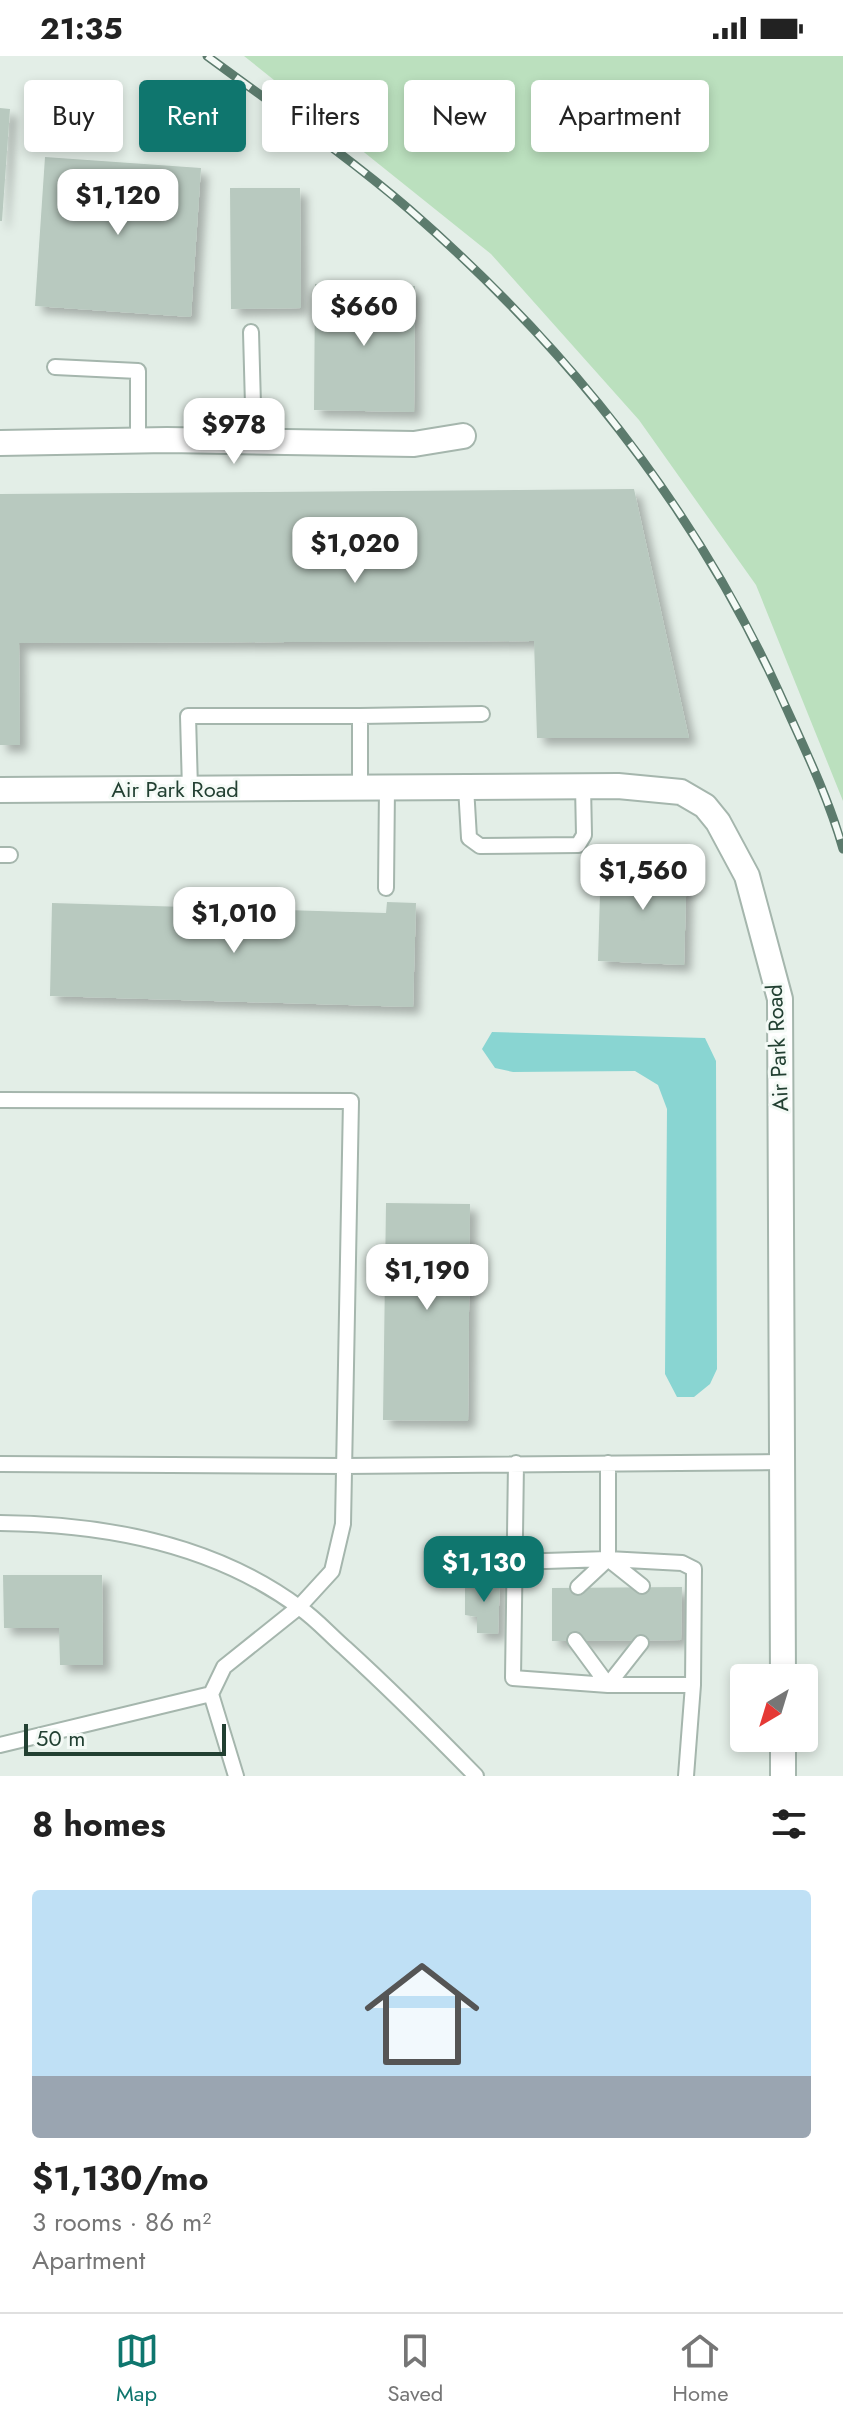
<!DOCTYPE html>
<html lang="en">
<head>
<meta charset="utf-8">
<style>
  :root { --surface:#fff; --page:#f2f2f2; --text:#222; --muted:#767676; --line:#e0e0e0; --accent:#0f766e }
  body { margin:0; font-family:Jost,sans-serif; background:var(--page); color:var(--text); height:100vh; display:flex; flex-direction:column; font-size:30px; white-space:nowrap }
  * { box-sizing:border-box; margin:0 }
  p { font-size:26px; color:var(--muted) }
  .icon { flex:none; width:44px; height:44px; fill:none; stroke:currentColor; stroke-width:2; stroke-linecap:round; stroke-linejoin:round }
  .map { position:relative; height:1720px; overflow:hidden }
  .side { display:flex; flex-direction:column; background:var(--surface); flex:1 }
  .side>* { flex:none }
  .guide { position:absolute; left:24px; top:24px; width:796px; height:72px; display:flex; gap:16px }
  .needle { width:52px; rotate:218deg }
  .buttons { position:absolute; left:730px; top:1608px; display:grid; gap:16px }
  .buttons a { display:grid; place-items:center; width:88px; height:88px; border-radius:8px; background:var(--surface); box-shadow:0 4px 12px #0003; font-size:40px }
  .scale { position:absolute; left:24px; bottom:20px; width:202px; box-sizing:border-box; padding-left:8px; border:4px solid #224032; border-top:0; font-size:22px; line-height:28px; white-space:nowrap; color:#224032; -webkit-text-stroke:6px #f4faf6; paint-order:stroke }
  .price { position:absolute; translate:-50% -68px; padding:0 18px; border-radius:16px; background:#fff; color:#222; font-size:26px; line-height:52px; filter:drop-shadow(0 2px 4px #0008) }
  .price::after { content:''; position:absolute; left:50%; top:48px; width:24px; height:18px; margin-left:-12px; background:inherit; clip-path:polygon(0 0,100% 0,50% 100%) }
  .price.current { background:var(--accent); color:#fff }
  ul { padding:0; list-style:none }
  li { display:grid; align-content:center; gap:16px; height:424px; padding:0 32px }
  li span { display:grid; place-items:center; height:248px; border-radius:8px; color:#555 }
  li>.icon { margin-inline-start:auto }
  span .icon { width:144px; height:144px; fill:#fffc; stroke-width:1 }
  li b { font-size:34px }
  h2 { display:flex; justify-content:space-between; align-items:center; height:96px; padding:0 32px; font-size:34px }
  .tag { padding:0 28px; border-radius:8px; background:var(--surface); box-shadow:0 4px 12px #0003; font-size:28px; line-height:72px }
  .tag.current { background:var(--accent); color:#fff }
  .status { display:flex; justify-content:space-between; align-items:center; height:56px; padding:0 40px; background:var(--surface); direction:ltr }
  .status svg { height:22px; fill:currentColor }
  .tabs { display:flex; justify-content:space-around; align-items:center; height:112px; border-top:2px solid var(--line); background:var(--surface); font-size:22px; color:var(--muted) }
  .tabs a { display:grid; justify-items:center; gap:4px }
  .tabs .current { color:var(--accent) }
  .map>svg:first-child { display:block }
</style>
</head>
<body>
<div class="status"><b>21:35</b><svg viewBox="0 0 49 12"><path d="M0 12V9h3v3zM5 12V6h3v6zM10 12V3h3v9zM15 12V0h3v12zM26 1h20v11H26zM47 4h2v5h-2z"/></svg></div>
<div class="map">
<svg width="843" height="1720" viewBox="0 0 843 1720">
  <defs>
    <filter id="shadow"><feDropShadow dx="7" dy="7" stdDeviation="4" flood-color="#0004"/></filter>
  </defs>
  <rect width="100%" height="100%" fill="#e3eee7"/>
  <!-- green -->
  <path fill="#bbe0be" d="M 244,0 L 843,0 L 843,745 L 756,529 L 639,364 L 491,198 Z"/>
  <!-- water -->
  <path fill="#89d5d2" d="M 492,976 L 705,982 L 716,1005 L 717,1313 L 710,1328 L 694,1341 L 677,1341 L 665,1318 L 667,1053 L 658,1029 L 635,1015 L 513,1016 L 495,1012 L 482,993 Z"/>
  <!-- building -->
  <path fill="#b8c9bf" filter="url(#shadow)" d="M 0,52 L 10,53 L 2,165 L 0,165 Z
    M 45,101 L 201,112 L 191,261 L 35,250 Z
    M 230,132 L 300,132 L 301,252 L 231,253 Z
    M 315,228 L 415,230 L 414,356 L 314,354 Z
    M 634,433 L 689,682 L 537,682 L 534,585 L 19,587 L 20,689 L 0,689 L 0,438 Z
    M 601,804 L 687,807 L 684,909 L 598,905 Z
    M 387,846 L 416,847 L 413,951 L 50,940 L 52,847 L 386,857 Z
    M 386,1147 L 470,1148 L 468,1365 L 383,1364 Z
    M 3,1519 L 102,1519 L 103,1609 L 60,1609 L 59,1572 L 4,1572 Z
    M 500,1523 L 498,1578 L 477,1577 L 477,1561 L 465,1559 L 465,1525 Z
    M 682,1531 L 681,1584 L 552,1585 L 552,1532 Z"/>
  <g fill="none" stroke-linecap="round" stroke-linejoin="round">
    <defs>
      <path id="service" d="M 251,276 L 254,386
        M 55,311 L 138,315 L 138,385
        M 360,660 L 482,658
        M 466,731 L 469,782 L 480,790 L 578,789 L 584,779 L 583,730
        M 190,733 L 188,660 L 360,660 L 360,732
        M 0,799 L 10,799
        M 386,832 L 387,731
        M 0,1044 L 351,1045 L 343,1468 L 332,1515 L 299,1551 L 224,1611 L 211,1638 L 236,1720
        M 516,1407 L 513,1622 L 608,1629 L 693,1629 L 686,1720
        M 608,1407 L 608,1503 L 682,1507 L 694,1513 L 693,1629
        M 0,1408 L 345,1410 L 783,1406
        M 0,1467 C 105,1468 214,1488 300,1552 C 316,1563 330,1579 345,1592 C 390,1633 433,1676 476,1720
        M 514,1506 L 608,1503
        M 578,1531 L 608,1503 L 642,1530
        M 575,1584 L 608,1629 L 641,1587
        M 0,1689 L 211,1638"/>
      <path id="minor" d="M 0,387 L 167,384 L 414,388 L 463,380
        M 0,734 L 618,730 L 681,736 L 705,750 L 718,766 L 747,820 L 780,943 L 783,1622
        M 783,1682 L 783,1720"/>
    </defs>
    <!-- service casing -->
    <use href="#service" stroke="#a5b6ad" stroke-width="18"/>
    <!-- minor casing -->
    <use href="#minor" stroke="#a5b6ad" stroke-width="28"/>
    <!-- service -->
    <use href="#service" stroke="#fff" stroke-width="14"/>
    <!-- minor -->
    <use href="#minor" stroke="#fff" stroke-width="24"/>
    <defs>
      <path id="rail" d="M 207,0 C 275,50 346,99 410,154 C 566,290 693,448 779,636 C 802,687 828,740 843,793"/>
    </defs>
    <!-- rail casing -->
    <use href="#rail" stroke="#5c7b6d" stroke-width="9"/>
    <!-- rail -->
    <use href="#rail" stroke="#f4faf6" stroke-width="6" stroke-dasharray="18" stroke-linecap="butt"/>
  </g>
  <g text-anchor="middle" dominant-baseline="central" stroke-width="6" stroke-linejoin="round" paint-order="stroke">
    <!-- street labels -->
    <g font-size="22" fill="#224032" stroke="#f4faf6">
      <text x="175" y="733">Air Park Road</text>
      <text transform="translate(777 992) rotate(-93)">Air Park Road</text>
    </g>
  </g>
</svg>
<div class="buttons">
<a><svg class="needle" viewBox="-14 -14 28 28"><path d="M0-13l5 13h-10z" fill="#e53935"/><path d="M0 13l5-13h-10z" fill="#767676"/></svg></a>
</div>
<div class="scale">50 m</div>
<b class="price" style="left:118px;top:181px">$1,120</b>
<b class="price" style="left:364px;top:292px">$660</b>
<b class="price" style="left:234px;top:410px">$978</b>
<b class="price" style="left:355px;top:529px">$1,020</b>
<b class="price" style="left:643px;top:856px">$1,560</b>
<b class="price" style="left:234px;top:899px">$1,010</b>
<b class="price" style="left:427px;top:1256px">$1,190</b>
<b class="price current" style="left:484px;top:1548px">$1,130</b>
<div class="guide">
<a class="tag">Buy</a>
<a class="tag current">Rent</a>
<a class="tag">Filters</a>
<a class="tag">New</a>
<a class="tag">Apartment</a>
</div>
</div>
<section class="side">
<h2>8 homes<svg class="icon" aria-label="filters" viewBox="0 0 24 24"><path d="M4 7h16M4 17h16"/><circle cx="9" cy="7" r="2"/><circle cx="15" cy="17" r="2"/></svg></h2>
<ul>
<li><span style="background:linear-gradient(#bfe0f5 75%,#9aa5b1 0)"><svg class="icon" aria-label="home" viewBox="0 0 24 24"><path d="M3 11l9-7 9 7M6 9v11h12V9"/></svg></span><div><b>$1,130/mo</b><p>3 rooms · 86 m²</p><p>Apartment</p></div></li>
</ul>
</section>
<nav class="tabs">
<a class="current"><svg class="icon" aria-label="map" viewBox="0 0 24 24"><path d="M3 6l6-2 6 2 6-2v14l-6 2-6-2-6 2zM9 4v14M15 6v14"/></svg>Map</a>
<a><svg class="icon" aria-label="saved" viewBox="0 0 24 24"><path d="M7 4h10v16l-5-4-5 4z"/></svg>Saved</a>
<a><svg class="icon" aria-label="home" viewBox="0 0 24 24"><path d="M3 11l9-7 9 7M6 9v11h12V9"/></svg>Home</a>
</nav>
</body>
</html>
